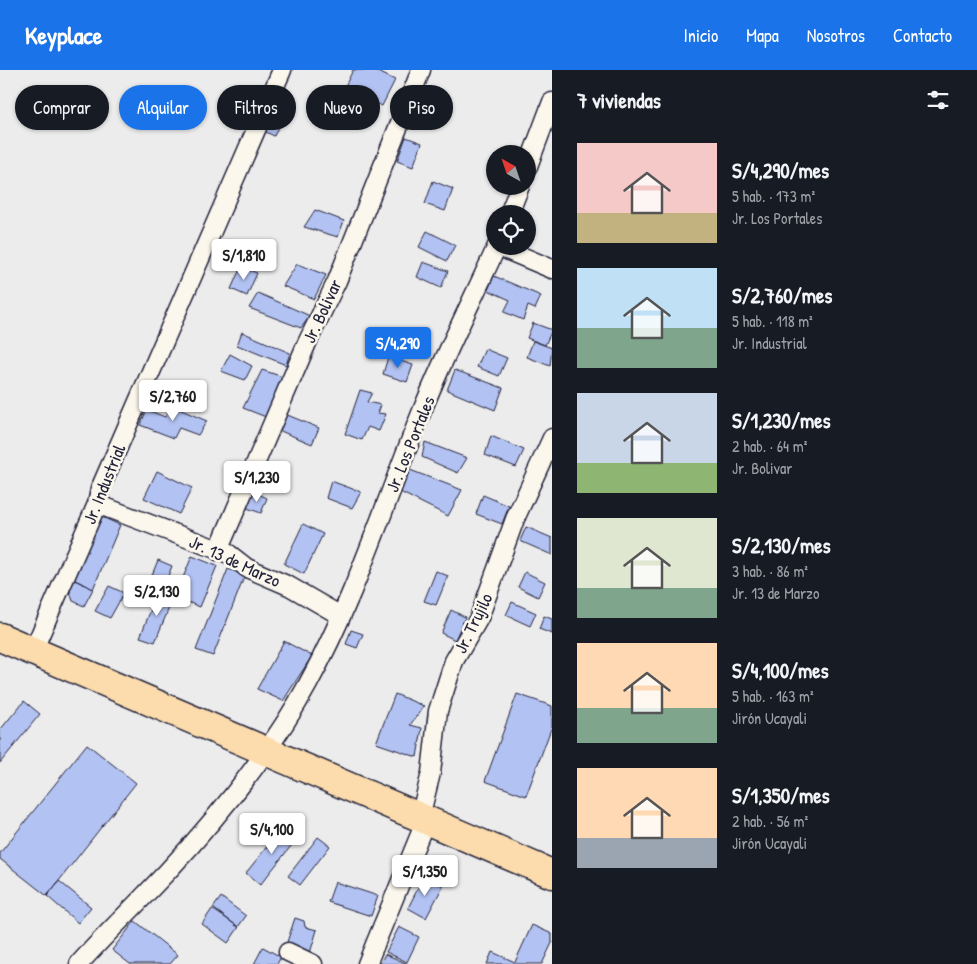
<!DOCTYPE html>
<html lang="es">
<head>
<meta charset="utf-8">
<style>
  :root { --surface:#171b24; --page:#20242c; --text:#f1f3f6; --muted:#9ea1a6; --accent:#1a73e8 }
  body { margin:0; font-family:"Patrick Hand",sans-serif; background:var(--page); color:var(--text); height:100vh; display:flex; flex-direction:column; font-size:19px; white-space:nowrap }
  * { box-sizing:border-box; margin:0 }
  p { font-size:16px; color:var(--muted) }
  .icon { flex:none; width:28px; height:28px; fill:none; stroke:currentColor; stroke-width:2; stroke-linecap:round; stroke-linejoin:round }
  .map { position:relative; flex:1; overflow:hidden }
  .sheet { display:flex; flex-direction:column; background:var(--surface); width:425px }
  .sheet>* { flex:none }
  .hud { position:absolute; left:15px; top:15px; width:461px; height:45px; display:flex; gap:10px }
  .needle { width:32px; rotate:320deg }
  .fabs { position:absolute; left:486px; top:75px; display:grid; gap:10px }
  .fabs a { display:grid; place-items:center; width:50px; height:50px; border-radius:50%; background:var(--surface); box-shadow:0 1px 4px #0004; font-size:25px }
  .price { position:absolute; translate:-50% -42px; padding:0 11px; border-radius:5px; background:#fff; color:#222; font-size:16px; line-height:32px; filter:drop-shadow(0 1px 2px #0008) }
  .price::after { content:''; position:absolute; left:50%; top:30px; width:15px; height:11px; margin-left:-8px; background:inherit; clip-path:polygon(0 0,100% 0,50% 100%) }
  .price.on { background:var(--accent); color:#fff }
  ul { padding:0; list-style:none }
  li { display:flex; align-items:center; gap:15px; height:125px; padding:0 25px }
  li span { display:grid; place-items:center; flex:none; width:140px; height:100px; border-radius:0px; color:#555 }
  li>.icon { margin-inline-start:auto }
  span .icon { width:60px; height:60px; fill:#fffc; stroke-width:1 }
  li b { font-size:21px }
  h2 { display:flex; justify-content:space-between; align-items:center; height:60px; padding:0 25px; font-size:21px }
  .tag { padding:0 18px; border-radius:22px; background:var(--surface); box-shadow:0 1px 4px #0004; font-size:18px; line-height:45px }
  .tag.on { background:var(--accent); color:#fff }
  header { display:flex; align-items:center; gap:30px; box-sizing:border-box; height:70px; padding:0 25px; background:var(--accent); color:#fff }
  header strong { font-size:24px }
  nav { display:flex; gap:28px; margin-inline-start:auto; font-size:18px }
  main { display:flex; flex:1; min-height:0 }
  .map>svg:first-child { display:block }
</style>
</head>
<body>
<header>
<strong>Keyplace</strong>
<nav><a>Inicio</a><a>Mapa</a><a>Nosotros</a><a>Contacto</a></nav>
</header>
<main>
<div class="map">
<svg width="552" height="894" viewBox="0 0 552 894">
  <rect width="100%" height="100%" fill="#ececed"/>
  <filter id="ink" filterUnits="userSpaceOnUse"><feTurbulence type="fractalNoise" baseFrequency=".02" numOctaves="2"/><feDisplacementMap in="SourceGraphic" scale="10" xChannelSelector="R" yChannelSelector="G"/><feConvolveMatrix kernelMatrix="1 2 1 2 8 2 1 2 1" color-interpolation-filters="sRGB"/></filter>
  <g filter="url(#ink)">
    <!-- building -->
    <path fill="#b2c2f2" stroke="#22223b" d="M 353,0 L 374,0 L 395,10 L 382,36 L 344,18 Z
      M 274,30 L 288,37 L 274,66 L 260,59 Z
      M 406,67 L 422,73 L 413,97 L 397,91 Z
      M 433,111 L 453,119 L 445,141 L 425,134 Z
      M 315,140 L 344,151 L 338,167 L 304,157 Z
      M 427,161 L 455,175 L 447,191 L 419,177 Z
      M 423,192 L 448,201 L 441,218 L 417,207 Z
      M 297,194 L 326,205 L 314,229 L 283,216 Z
      M 241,197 L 257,203 L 247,226 L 231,219 Z
      M 494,206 L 541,226 L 535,239 L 528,236 L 523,250 L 504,242 L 510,230 L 488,220 Z
      M 258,223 L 310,246 L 301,258 L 249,238 Z
      M 533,253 L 552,260 L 545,275 L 527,268 Z
      M 242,262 L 290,283 L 286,295 L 237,275 Z
      M 533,271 L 552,278 L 550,296 L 527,287 Z
      M 485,279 L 507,288 L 499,306 L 477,297 Z
      M 230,284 L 252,296 L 245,310 L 221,301 Z
      M 388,287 L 413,295 L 407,312 L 383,304 Z
      M 262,300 L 283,307 L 266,347 L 243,338 Z
      M 455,300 L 503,318 L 495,340 L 447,320 Z
      M 360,320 L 372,323 L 367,332 L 381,335 L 378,343 L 386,344 L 379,361 L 368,357 L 362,370 L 345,364 Z
      M 172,336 L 207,351 L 198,365 L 179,358 L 174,368 L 140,355 L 147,340 L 165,347 Z
      M 285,344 L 319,358 L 312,374 L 278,360 Z
      M 491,366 L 524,380 L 516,397 L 485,385 Z
      M 425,372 L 467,388 L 458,403 L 422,387 Z
      M 410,400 L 462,420 L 448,446 L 400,422 Z
      M 157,401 L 192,418 L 179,444 L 144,428 Z
      M 331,411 L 361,422 L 352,438 L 326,428 Z
      M 254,422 L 267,428 L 261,443 L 247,438 Z
      M 483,425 L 509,436 L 502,454 L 476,444 Z
      M 102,447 L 120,455 L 93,519 L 73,509 Z
      M 303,454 L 323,464 L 304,504 L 284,494 Z
      M 526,457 L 552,468 L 552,485 L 520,471 Z
      M 192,486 L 217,496 L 200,537 L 175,527 Z
      M 158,490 L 172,496 L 164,516 L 150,510 Z
      M 228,499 L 245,505 L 213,586 L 196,580 Z
      M 436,501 L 448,506 L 436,535 L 424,531 Z
      M 525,502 L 545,512 L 538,527 L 518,517 Z
      M 73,509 L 93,519 L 84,536 L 73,531 L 70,522 Z
      M 109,516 L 124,523 L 110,548 L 95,541 Z
      M 158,522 L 173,528 L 155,572 L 140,567 Z
      M 512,532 L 536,543 L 530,556 L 506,545 Z
      M 451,540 L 465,547 L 455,570 L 441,563 Z
      M 544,546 L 552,549 L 552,564 L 539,559 Z
      M 351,560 L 363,564 L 357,578 L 346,574 Z
      M 284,571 L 312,586 L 283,631 L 257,619 Z
      M 395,624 L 424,636 L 410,655 L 422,658 L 417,687 L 376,673 Z
      M 517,624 L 552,636 L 552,656 L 526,726 L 485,711 Z
      M 24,631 L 40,644 L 0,693 L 0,660 Z
      M 87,674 L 136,713 L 47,826 L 0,789 L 0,783 Z
      M 284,755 L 299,766 L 260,815 L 246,803 Z
      M 318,767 L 330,776 L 300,815 L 288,806 Z
      M 424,806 L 443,816 L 426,848 L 408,838 Z
      M 59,811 L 91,837 L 78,853 L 47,826 Z
      M 335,812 L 378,826 L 371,846 L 328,832 Z
      M 221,827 L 246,846 L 238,857 L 213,838 Z
      M 212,839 L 239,857 L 228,873 L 202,854 Z
      M 295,848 L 304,851 L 305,857 L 317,860 L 310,883 L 286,875 Z
      M 135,851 L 178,885 L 170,894 L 130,894 L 112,880 Z
      M 532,855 L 552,864 L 552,873 L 542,894 L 487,894 L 492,882 L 515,892 Z
      M 399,857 L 419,867 L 407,892 L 386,882 Z
      M 263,877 L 281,887 L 277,894 L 254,894 Z
      M 385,884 L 408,894 L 380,894 Z"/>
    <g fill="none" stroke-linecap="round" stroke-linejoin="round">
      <defs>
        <path id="street" d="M 528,96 L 552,32
          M 509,144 L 520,116
          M 497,176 L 552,199
          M 97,434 L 229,484 L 247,498 L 289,516 L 341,546
          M 218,481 L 307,273 L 337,211 L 421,0
          M 33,581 L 97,434 L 100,419 L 282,0
          M 420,747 L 431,703 L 438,641 L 454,591 L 479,548 L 515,449 L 552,368
          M 288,882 L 313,894
          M 79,894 C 99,871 121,850 143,827 C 202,767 268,688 308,614 C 355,528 385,432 422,341 C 444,286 472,231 497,176
          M 367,894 L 426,750"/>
        <path id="highway" d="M 0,567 L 552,804"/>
      </defs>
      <!-- street casing -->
      <use href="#street" stroke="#22223b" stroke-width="21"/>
      <!-- highway casing -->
      <use href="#highway" stroke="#22223b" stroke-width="31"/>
      <!-- street -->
      <use href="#street" stroke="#fbf7ec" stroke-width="18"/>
      <!-- highway -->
      <use href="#highway" stroke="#fcdcac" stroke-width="28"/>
    </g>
  </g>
  <g text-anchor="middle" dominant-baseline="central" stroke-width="5" stroke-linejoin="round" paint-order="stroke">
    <!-- street labels -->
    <g font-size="18" fill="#22223b" stroke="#fbf7ec">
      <text transform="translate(322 241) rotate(-65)">Jr. Bolivar</text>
      <text transform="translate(410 374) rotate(-68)">Jr. Los Portales</text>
      <text transform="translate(104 414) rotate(-68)">Jr. Industrial</text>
      <text transform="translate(235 491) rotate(25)">Jr. 13 de Marzo</text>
      <text transform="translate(473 553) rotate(-64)">Jr. Trujilo</text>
    </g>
  </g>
</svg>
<div class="fabs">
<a><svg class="needle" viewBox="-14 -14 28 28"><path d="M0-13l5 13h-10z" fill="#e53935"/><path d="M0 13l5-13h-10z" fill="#9ea1a6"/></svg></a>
<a><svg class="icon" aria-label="locate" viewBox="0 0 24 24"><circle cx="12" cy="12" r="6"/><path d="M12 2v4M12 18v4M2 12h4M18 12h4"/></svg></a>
</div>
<b class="price" style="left:244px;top:211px">S/1,810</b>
<b class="price on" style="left:398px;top:299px">S/4,290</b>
<b class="price" style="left:173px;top:352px">S/2,760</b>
<b class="price" style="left:257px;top:433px">S/1,230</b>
<b class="price" style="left:157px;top:547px">S/2,130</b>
<b class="price" style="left:272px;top:785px">S/4,100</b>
<b class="price" style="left:425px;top:827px">S/1,350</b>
<div class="hud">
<a class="tag">Comprar</a>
<a class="tag on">Alquilar</a>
<a class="tag">Filtros</a>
<a class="tag">Nuevo</a>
<a class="tag">Piso</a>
</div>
</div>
<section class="sheet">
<h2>7 viviendas<svg class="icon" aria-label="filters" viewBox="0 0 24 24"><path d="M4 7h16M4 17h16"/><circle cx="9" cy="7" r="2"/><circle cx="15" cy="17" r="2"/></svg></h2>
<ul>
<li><span style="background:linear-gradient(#f6c9c9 70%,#c2b280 0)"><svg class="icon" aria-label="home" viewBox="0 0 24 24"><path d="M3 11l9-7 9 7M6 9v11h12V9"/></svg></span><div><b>S/4,290/mes</b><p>5 hab. · 173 m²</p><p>Jr. Los Portales</p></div></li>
<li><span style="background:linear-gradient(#bfe0f5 60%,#7fa58c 0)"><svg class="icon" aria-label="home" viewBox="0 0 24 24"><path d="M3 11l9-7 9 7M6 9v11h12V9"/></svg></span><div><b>S/2,760/mes</b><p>5 hab. · 118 m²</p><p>Jr. Industrial</p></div></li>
<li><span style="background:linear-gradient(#c9d6e8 70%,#8fb573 0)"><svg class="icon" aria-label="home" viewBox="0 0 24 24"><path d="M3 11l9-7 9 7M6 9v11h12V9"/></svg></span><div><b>S/1,230/mes</b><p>2 hab. · 64 m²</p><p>Jr. Bolivar</p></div></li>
<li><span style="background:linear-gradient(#dfe7d0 70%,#7fa58c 0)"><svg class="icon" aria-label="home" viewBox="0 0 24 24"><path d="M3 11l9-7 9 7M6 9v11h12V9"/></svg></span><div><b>S/2,130/mes</b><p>3 hab. · 86 m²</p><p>Jr. 13 de Marzo</p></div></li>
<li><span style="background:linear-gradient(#ffd9b3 65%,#7fa58c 0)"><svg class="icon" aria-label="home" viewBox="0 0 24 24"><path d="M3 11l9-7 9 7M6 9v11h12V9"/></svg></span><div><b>S/4,100/mes</b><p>5 hab. · 163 m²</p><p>Jirón Ucayali</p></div></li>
<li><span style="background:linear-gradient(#ffd9b3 70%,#9aa5b1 0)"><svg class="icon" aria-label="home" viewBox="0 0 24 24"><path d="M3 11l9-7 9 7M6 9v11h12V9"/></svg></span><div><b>S/1,350/mes</b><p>2 hab. · 56 m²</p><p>Jirón Ucayali</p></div></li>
</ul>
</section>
</main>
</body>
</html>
